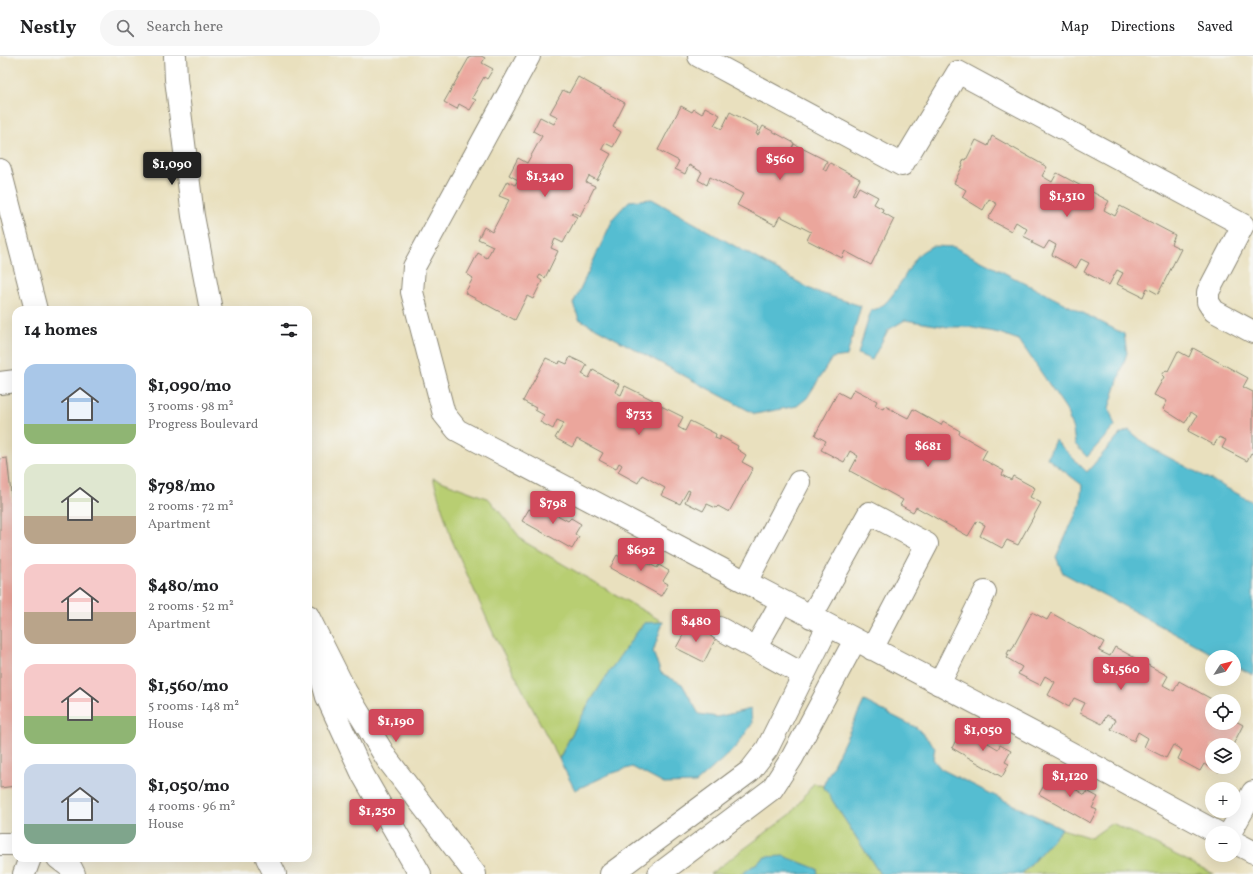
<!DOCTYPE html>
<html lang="en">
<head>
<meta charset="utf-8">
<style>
  :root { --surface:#fff; --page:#f6f6f6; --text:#202124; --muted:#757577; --line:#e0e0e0; --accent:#d1495b }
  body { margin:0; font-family:Vollkorn,serif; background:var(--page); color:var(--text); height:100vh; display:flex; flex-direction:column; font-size:15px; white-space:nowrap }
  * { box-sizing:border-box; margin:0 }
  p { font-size:13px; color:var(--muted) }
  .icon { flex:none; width:22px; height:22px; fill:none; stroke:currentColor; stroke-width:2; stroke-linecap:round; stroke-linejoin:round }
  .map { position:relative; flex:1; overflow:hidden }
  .panel { position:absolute; left:12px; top:250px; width:300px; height:556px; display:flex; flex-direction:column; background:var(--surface); border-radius:12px; box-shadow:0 4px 16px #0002 }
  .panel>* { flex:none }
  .needle { width:26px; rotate:54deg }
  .buttons { position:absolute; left:1205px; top:594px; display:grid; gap:8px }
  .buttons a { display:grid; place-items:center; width:36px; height:36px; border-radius:50%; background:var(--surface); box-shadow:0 4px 16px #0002; font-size:20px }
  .price { position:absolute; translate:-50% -34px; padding:0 9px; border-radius:4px; background:var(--accent); color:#fff; font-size:13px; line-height:26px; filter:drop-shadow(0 1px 2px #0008) }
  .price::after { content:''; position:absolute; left:50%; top:24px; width:12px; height:9px; margin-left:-6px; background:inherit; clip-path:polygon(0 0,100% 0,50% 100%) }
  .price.current { background:#222; color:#fff }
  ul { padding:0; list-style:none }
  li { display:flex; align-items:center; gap:12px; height:100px; padding:0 12px }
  li span { display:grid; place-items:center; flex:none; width:112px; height:80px; border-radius:12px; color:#555 }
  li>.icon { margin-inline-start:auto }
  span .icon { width:48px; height:48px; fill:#fffc; stroke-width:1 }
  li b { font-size:17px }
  h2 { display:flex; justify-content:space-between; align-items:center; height:48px; padding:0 12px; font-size:17px }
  header { display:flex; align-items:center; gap:24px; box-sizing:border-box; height:56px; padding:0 20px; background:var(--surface); border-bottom:1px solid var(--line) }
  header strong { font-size:19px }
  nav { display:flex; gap:22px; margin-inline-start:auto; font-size:14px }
  .search { width:280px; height:36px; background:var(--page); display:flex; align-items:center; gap:10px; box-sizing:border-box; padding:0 14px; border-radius:22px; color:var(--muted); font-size:15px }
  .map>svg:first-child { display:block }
</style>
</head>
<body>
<header>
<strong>Nestly</strong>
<div class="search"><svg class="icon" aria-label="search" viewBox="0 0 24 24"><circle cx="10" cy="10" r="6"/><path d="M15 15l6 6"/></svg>Search here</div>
<nav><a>Map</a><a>Directions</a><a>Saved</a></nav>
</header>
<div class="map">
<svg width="1253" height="818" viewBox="0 0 1253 818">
  <rect width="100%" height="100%" fill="#f6f6f2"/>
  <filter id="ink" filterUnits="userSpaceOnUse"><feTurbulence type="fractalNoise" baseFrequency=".025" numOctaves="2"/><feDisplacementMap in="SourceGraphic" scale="8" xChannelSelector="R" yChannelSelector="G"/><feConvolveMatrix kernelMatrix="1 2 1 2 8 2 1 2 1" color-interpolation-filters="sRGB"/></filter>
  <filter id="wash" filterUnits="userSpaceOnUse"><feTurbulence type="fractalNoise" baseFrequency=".012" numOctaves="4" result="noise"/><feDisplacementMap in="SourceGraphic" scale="16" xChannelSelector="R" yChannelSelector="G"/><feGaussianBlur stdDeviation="0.9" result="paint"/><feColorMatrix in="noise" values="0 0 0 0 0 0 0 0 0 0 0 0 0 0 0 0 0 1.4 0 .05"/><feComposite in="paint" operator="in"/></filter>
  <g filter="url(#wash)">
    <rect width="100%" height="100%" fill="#e9e0be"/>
    <!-- green -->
    <path fill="#b8ce72" stroke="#727c4e" d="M 433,422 L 489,443 L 523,485 L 663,566 L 644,567 C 611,610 583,655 559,703 L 494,579 L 451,482 Z
      M 814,727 L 823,730 L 880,818 L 818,818 L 817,813 L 765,801 L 742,818 L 710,818 L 791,758 Z
      M 1112,767 L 1214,818 L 1022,818 L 1062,773 L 1091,782 Z"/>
    <!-- water -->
    <path fill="#54bdd1" stroke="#40747e" d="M 652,143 L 814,235 L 861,250 L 847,300 L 832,302 L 807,342 L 797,350 L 755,358 L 579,263 L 573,248 L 614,161 L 629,145 Z
      M 932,190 L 954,191 L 1124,278 L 1127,297 L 1109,352 L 1115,370 L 1087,401 L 1075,388 L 1073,374 L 1066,353 L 1019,284 L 999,277 L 968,271 L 948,271 L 905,264 L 888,274 L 872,304 L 858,298 L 871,254 C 890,254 906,214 917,201 C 920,196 927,193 932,190 Z
      M 1129,374 L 1149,391 L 1253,446 L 1253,619 L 1234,609 L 1234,601 L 1218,601 L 1063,517 L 1056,501 L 1080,449 L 1082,429 L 1047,402 L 1055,384 L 1087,416 L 1120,378 Z
      M 663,566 L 653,596 L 661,617 L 682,628 L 699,658 L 717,661 L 751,653 L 752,668 L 736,691 L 696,727 L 664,728 L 632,711 L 610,718 L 575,734 L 559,703 C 583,655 611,610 644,567 Z
      M 864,645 L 917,672 L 935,691 L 933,703 L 941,713 L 1062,773 L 1022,818 L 880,818 L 823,730 Z
      M 784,800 L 817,813 L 818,818 L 742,818 L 765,801 Z"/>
    <g id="blocks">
      <!-- building -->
      <path fill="#eba69c" d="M 470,0 L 481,0 L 485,2 L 482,7 L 493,13 L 487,23 L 484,21 L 472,42 L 476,44 L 470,54 L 459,48 L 457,53 L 444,46 Z
        M 578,21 L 625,47 L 613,71 L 621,76 L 613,91 L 605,87 L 602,93 L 611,98 L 597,124 L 589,120 L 586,126 L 595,130 L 580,160 L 572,156 L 571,158 L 577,161 L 563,187 L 555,183 L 551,192 L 558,195 L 545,222 L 540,219 L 538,222 L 542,225 L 533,243 L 527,240 L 515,264 L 465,237 L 473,222 L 467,218 L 478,197 L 487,202 L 493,190 L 478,183 L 484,171 L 492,176 L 509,144 L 499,140 L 507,125 L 515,129 L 518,124 L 509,119 L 518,102 L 527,107 L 542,80 L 533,75 L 540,61 L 554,68 L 558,61 L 550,57 L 563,34 L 569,37 Z
        M 681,50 L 692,56 L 694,53 L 702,58 L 705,51 L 720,59 L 714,69 L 722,73 L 730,56 L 759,71 L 756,78 L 758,79 L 763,70 L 794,87 L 790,97 L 794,88 L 827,105 L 823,113 L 826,115 L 830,107 L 860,123 L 852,139 L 854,140 L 859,131 L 878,141 L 874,148 L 883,153 L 882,156 L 894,163 L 871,209 L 845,195 L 842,202 L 807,184 L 811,176 L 780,160 L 775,169 L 737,149 L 743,138 L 710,121 L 707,129 L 698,124 L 702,116 L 689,109 L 685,118 L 675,113 L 679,105 L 658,94 Z
        M 992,80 L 1047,111 L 1042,120 L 1052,126 L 1057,117 L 1109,145 L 1104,154 L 1115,160 L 1120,150 L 1175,179 L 1171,188 L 1181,193 L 1158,238 L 1147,232 L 1143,241 L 1117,228 L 1123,217 L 1117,214 L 1109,229 L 1084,216 L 1089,207 L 1081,203 L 1076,212 L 1052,199 L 1056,189 L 1049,185 L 1044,193 L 1032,187 L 1033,185 L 1023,180 L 1027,173 L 1016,166 L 1011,175 L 988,163 L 997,148 L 989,143 L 983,154 L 962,141 L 966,134 L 954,127 L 963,109 L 962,108 L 964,103 L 966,104 L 976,84 L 988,90 Z
        M 1193,292 L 1248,322 L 1243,331 L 1253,336 L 1253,398 L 1251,397 L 1247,405 L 1222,392 L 1226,384 L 1219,381 L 1214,389 L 1188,375 L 1197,360 L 1191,356 L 1185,367 L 1163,353 L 1167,345 L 1154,339 L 1164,321 L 1162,319 L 1166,314 L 1168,315 L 1178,295 L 1189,301 Z
        M 570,301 L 587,309 L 582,318 L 589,322 L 593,314 L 619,328 L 615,336 L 621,339 L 625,330 L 653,344 L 648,352 L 653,354 L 657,348 L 683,361 L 678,371 L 685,375 L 690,365 L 716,378 L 715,382 L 720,384 L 720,380 L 738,390 L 737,393 L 746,399 L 742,406 L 753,412 L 729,456 L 718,450 L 716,452 L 707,448 L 703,455 L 685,446 L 690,435 L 688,434 L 680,448 L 661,439 L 665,432 L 642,419 L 638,427 L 618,416 L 622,409 L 619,407 L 616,413 L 599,404 L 603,397 L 577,383 L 572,391 L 555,382 L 564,367 L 557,364 L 553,373 L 540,366 L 544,359 L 535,354 L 536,352 L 523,345 L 546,302 L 559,308 L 560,305 L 567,308 Z
        M 854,333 L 877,345 L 875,349 L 883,353 L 885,350 L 908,362 L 913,353 L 941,369 L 943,365 L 960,375 L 959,378 L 987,394 L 982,403 L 1004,415 L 1002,419 L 1011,424 L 1013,420 L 1035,432 L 1030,441 L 1041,447 L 1018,489 L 1007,484 L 1002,492 L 980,480 L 985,469 L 977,465 L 968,480 L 916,451 L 913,456 L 900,449 L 903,444 L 850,415 L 858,400 L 850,395 L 844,406 L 821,394 L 826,385 L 815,379 L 838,336 L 849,342 Z
        M 7,402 L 12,446 L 16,446 L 16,730 L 0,732 L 0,403 Z
        M 539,444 L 550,450 L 548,454 L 568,465 L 571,462 L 581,468 L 575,478 L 579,481 L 572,493 L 522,465 L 529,453 L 533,455 Z
        M 628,491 L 638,497 L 636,501 L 657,512 L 659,509 L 669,515 L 663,525 L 668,528 L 661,540 L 610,512 L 617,499 L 622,502 Z
        M 1032,556 L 1047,564 L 1051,557 L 1104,586 L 1099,595 L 1110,600 L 1115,591 L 1168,620 L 1163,629 L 1174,635 L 1179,625 L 1215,645 L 1212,645 L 1212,667 L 1234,667 L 1234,664 L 1243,669 L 1233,689 L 1212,689 L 1212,711 L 1221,711 L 1219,716 L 1204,708 L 1200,715 L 1178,703 L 1182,694 L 1173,689 L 1166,702 L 1144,691 L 1148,682 L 1138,676 L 1134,685 L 1111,673 L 1116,664 L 1107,659 L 1102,668 L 1080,657 L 1085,647 L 1074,642 L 1069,651 L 1048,639 L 1055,626 L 1045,620 L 1040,629 L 1018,618 L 1022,611 L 1007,602 L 1009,599 L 1007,598 L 1009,594 L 1011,595 Z
        M 689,568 L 716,582 L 704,606 L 676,592 Z
        M 969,671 L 980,678 L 978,681 L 998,693 L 1000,689 L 1011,695 L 1005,706 L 1009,708 L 1002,721 L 952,692 L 958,680 L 963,682 Z
        M 1056,718 L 1067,724 L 1065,727 L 1085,739 L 1087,735 L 1098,741 L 1092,752 L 1097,754 L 1090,767 L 1039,738 L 1046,726 L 1050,728 Z"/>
    </g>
  </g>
  <g filter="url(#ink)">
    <use href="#blocks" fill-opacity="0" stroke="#8a8674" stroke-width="1"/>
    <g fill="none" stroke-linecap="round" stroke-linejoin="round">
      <defs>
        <path id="minor" d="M 529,0 L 414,211 L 412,236 L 444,358 L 457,374 L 1054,688 L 1218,777
          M 699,0 L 902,109 L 958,16 L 1243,169 L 1208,236 L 1208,246 L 1214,255 L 1253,276
          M 0,114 L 36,254
          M 0,327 L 16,325
          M 746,526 L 799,426
          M 811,561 L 869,457 L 927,488 L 872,593
          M 719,572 L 804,619
          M 756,591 L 782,545
          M 939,628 L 985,536
          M 1230,777 L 1253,736
          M 1234,786 L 1253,796
          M 0,788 L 16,788
          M 58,802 L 71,812 L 74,818
          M 267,802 L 275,818
          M 24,818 L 30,802
          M 611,818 L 750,715 L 767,693 L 828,570
          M 659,818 L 772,733 L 792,702 L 855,584"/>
        <path id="major" d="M 175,0 L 176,23 L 193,160 L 211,254
          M 308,560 L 346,636 L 387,703 L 475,818
          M 313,590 L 327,641 L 363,719 L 420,818"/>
      </defs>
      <!-- minor casing -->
      <use href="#minor" stroke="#8a8674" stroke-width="24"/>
      <!-- major casing -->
      <use href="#major" stroke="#8a8674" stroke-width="24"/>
      <!-- minor -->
      <use href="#minor" stroke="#fff" stroke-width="22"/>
      <!-- major -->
      <use href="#major" stroke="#fff" stroke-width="22"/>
    </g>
  </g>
</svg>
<div class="buttons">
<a><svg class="needle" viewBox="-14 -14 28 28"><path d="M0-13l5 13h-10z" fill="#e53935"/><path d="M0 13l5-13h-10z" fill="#757577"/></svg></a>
<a><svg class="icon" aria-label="locate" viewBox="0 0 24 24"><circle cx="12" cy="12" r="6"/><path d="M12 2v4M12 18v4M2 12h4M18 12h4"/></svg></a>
<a><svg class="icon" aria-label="layers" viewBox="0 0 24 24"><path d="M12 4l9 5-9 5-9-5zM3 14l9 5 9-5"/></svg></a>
<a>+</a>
<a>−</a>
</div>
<b class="price" style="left:780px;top:125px">$560</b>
<b class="price current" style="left:172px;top:130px">$1,090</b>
<b class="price" style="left:545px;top:142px">$1,340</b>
<b class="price" style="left:1067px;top:162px">$1,310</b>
<b class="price" style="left:639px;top:380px">$733</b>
<b class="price" style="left:928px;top:412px">$681</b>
<b class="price" style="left:553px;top:469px">$798</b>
<b class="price" style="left:641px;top:516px">$692</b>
<b class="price" style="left:696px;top:587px">$480</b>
<b class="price" style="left:1121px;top:635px">$1,560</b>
<b class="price" style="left:396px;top:687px">$1,190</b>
<b class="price" style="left:983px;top:696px">$1,050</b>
<b class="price" style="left:1070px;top:742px">$1,120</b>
<b class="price" style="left:377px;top:777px">$1,250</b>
<section class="panel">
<h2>14 homes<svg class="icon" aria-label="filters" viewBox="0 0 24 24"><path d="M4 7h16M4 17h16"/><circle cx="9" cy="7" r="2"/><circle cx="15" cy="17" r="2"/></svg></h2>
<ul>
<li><span style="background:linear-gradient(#a9c7e8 75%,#8fb573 0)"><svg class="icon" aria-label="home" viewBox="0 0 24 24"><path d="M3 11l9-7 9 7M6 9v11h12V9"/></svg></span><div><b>$1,090/mo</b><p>3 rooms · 98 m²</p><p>Progress Boulevard</p></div></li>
<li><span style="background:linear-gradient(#dfe7d0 65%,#b9a48a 0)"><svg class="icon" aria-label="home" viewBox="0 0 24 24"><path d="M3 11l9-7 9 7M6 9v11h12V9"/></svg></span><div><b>$798/mo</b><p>2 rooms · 72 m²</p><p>Apartment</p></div></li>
<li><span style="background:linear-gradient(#f6c9c9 60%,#b9a48a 0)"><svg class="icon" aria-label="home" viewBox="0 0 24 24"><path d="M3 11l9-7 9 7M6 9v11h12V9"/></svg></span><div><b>$480/mo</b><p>2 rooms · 52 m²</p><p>Apartment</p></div></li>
<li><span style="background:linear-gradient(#f6c9c9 65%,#8fb573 0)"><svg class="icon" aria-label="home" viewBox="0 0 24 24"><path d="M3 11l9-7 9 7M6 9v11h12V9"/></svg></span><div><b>$1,560/mo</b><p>5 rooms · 148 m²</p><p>House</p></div></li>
<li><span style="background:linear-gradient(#c9d6e8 75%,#7fa58c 0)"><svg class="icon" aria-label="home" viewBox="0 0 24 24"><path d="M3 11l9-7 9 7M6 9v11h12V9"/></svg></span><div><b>$1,050/mo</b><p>4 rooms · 96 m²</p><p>House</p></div></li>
</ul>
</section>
</div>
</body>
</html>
